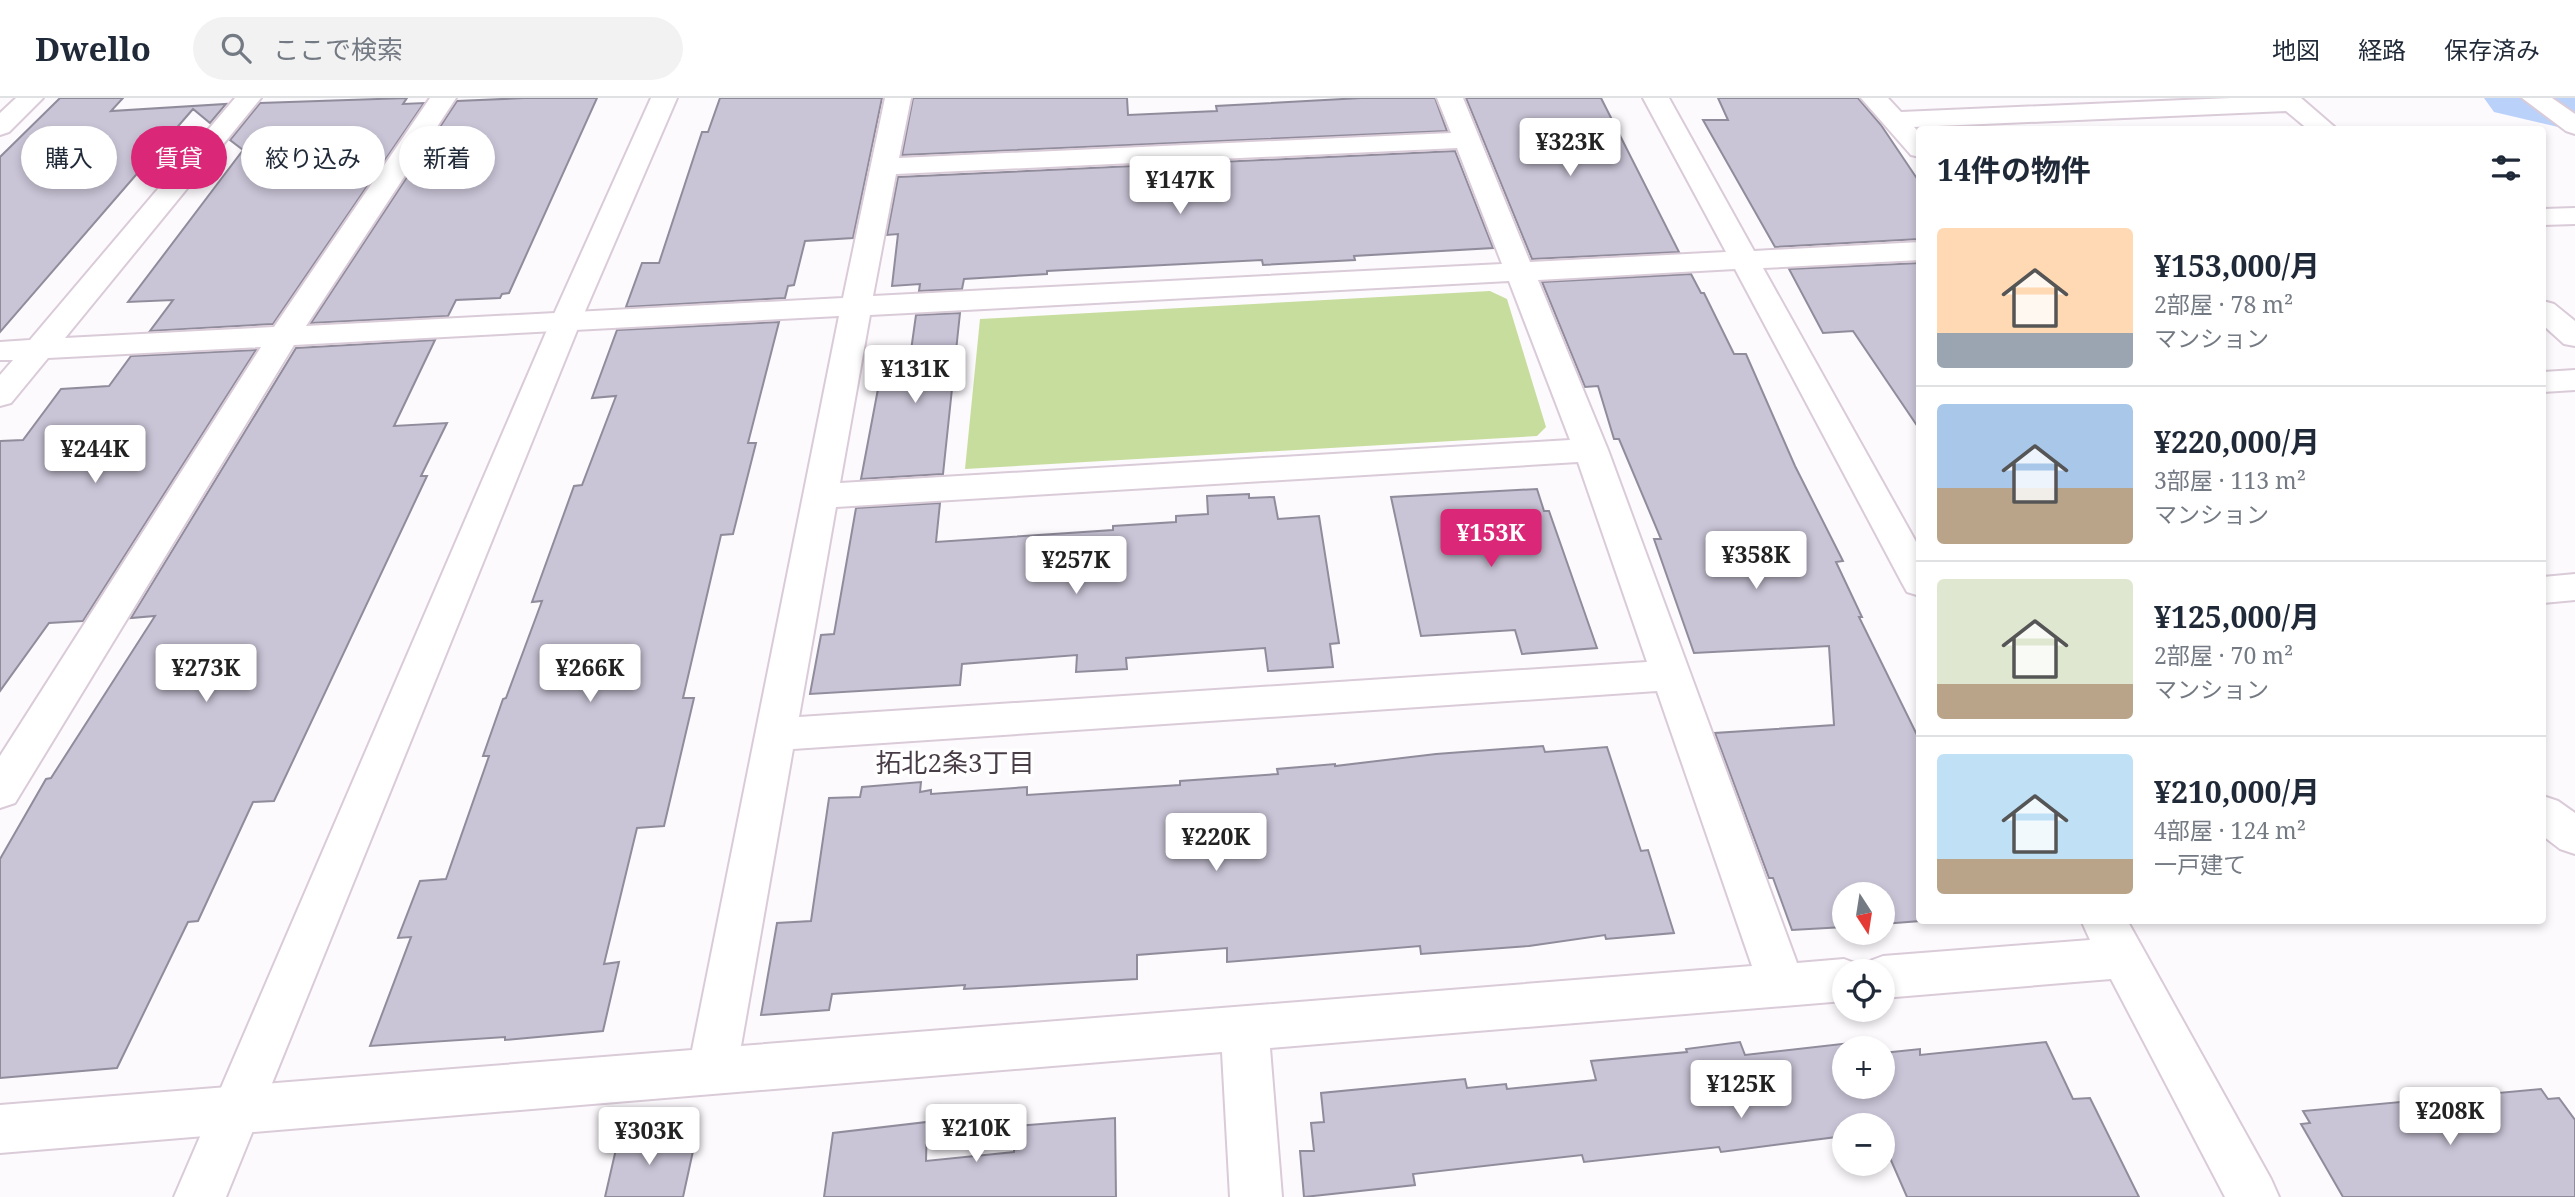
<!DOCTYPE html>
<html lang="ja">
<head>
<meta charset="utf-8">
<style>
  :root { --surface:#fff; --page:#f2f2f3; --text:#1f2937; --muted:#747a83; --line:#e0e1e3; --accent:#db2777 }
  body { margin:0; font-family:"Noto Serif","Noto Sans JP",serif; background:var(--page); color:var(--text); height:100vh; display:flex; flex-direction:column; font-size:26px; white-space:nowrap }
  * { box-sizing:border-box; margin:0 }
  p { font-size:23px; color:var(--muted) }
  .icon { flex:none; width:38px; height:38px; fill:none; stroke:currentColor; stroke-width:2; stroke-linecap:round; stroke-linejoin:round }
  .map { position:relative; flex:1; overflow:hidden }
  .side { position:absolute; left:1916px; top:28px; width:630px; height:798px; display:flex; flex-direction:column; background:var(--surface); border-radius:7px; box-shadow:0 4px 10px #0003 }
  .side>* { flex:none }
  .hud { position:absolute; left:21px; top:28px; width:665px; height:63px; display:flex; gap:14px }
  .needle { width:46px; rotate:168deg }
  .tools { position:absolute; left:1832px; top:784px; display:grid; gap:14px }
  .tools a { display:grid; place-items:center; width:63px; height:63px; border-radius:50%; background:var(--surface); box-shadow:0 4px 10px #0003; font-size:35px }
  .price { position:absolute; translate:-50% -60px; padding:0 16px; border-radius:7px; background:#fff; color:#222; font-size:23px; line-height:46px; filter:drop-shadow(0 2px 4px #0008) }
  .price::after { content:''; position:absolute; left:50%; top:42px; width:21px; height:16px; margin-left:-10px; background:inherit; clip-path:polygon(0 0,100% 0,50% 100%) }
  .price.on { background:var(--accent); color:#fff }
  ul { padding:0; list-style:none }
  li { display:flex; align-items:center; gap:21px; height:175px; padding:0 21px }
  li+li { border-top:2px solid var(--line) }
  li span { display:grid; place-items:center; flex:none; width:196px; height:140px; border-radius:7px; color:#555 }
  li>.icon { margin-inline-start:auto }
  span .icon { width:84px; height:84px; fill:#fffc; stroke-width:1 }
  li b { font-size:30px }
  h2 { display:flex; justify-content:space-between; align-items:center; height:84px; padding:0 21px; font-size:30px }
  .chip { padding:0 24px; border-radius:32px; background:var(--surface); box-shadow:0 4px 10px #0003; font-size:24px; line-height:63px }
  .chip.on { background:var(--accent); color:#fff }
  header { display:flex; align-items:center; gap:42px; box-sizing:border-box; height:98px; padding:0 35px; background:var(--surface); border-bottom:2px solid var(--line) }
  header strong { font-size:33px }
  nav { display:flex; gap:38px; margin-inline-start:auto; font-size:24px }
  .search { width:490px; height:63px; background:var(--page); display:flex; align-items:center; gap:18px; box-sizing:border-box; padding:0 24px; border-radius:38px; color:var(--muted); font-size:26px }
  .map>svg:first-child { display:block }
</style>
</head>
<body>
<header>
<strong>Dwello</strong>
<div class="search"><svg class="icon" aria-label="search" viewBox="0 0 24 24"><circle cx="10" cy="10" r="6"/><path d="M15 15l6 6"/></svg>ここで検索</div>
<nav><a>地図</a><a>経路</a><a>保存済み</a></nav>
</header>
<div class="map">
<svg width="2575" height="1099" viewBox="0 0 2575 1099">
  <rect width="100%" height="100%" fill="#fdfafd"/>
  <!-- green -->
  <path fill="#c7dd9e" d="M 1490,193 L 1507,201 L 1546,329 L 1537,338 L 965,371 L 980,221 Z"/>
  <g fill="none" stroke-linecap="round" stroke-linejoin="round">
    <!-- river -->
    <path fill="#bad1fa" fill-rule="evenodd" d="M 2484,0 L 2575,0 L 2575,33 L 2494,14 Z"/>
  </g>
  <!-- building -->
  <path fill="#c9c4d6" stroke="#908c9c" stroke-width="2" d="M 60,0 L 123,0 L 111,13 L 226,6 L 210,25 L 193,11 L 0,234 L 0,59 Z
    M 407,0 L 403,6 L 424,5 L 273,226 L 150,233 L 173,202 L 128,204 L 243,52 L 230,42 L 260,5 Z
    M 524,0 L 597,0 L 509,195 L 502,196 L 500,200 L 456,202 L 448,218 L 311,225 L 457,3 Z
    M 720,0 L 882,0 L 853,140 L 805,143 L 794,187 L 788,188 L 785,200 L 626,209 L 642,165 L 659,165 L 702,34 L 708,34 Z
    M 913,0 L 1127,0 L 1128,17 L 1217,13 L 1216,8 L 1361,0 L 1435,0 L 1447,33 L 902,57 Z
    M 1466,0 L 1601,0 L 1679,154 L 1532,161 Z
    M 1718,0 L 1858,0 L 1881,27 L 1920,85 L 1920,141 L 1775,149 L 1703,22 L 1728,22 Z
    M 1455,53 L 1493,150 L 1354,158 L 1355,162 L 1263,167 L 1262,162 L 1047,173 L 1047,176 L 964,181 L 962,191 L 919,193 L 920,186 L 892,188 L 898,136 L 887,137 L 898,79 Z
    M 1920,165 L 1920,332 L 1853,233 L 1823,235 L 1789,171 Z
    M 1691,176 L 1701,195 L 1704,195 L 1734,256 L 1746,256 L 1795,368 L 1843,463 L 1836,464 L 1862,519 L 1859,519 L 1920,643 L 1920,823 L 1883,826 L 1883,796 L 1844,796 L 1844,829 L 1792,832 L 1773,780 L 1769,780 L 1715,635 L 1834,627 L 1829,548 L 1694,555 L 1654,441 L 1661,441 L 1619,341 L 1614,341 L 1598,288 L 1585,289 L 1542,184 Z
    M 960,215 L 943,376 L 861,381 L 881,275 L 908,274 L 916,217 Z
    M 779,224 L 748,345 L 756,345 L 733,436 L 721,437 L 683,600 L 694,600 L 664,728 L 637,730 L 604,866 L 619,864 L 603,933 L 505,942 L 505,939 L 370,948 L 411,839 L 398,840 L 420,783 L 446,781 L 489,658 L 483,658 L 503,601 L 506,600 L 542,503 L 532,504 L 574,388 L 582,387 L 616,298 L 592,300 L 617,232 Z
    M 435,242 L 394,328 L 447,325 L 421,378 L 427,378 L 274,703 L 253,704 L 198,823 L 188,824 L 117,970 L 0,980 L 0,761 L 46,681 L 51,680 L 155,518 L 131,520 L 296,250 Z
    M 256,252 L 83,523 L 49,525 L 0,593 L 0,343 L 23,342 L 61,291 L 109,288 L 131,258 Z
    M 1537,391 L 1544,413 L 1549,413 L 1597,550 L 1522,556 L 1515,532 L 1421,538 L 1391,399 Z
    M 1249,396 L 1249,400 L 1274,399 L 1278,421 L 1319,418 L 1339,545 L 1330,546 L 1333,569 L 1268,573 L 1265,550 L 1126,560 L 1127,571 L 1076,574 L 1077,557 L 962,566 L 960,587 L 810,596 L 821,537 L 834,536 L 856,410 L 940,405 L 936,444 L 1113,432 L 1113,428 L 1176,424 L 1176,418 L 1208,416 L 1207,398 Z
    M 1543,648 L 1545,654 L 1607,649 L 1641,753 L 1648,752 L 1674,835 L 1606,841 L 1605,837 L 1529,848 L 1421,856 L 1420,848 L 1227,864 L 1227,850 L 1137,857 L 1137,881 L 964,891 L 965,887 L 832,896 L 829,912 L 761,917 L 777,825 L 811,823 L 829,700 L 860,699 L 862,689 L 921,684 L 920,694 L 931,692 L 931,696 L 1027,689 L 1027,697 L 1180,687 L 1180,683 L 1278,676 L 1277,671 L 1335,666 L 1335,668 L 1436,656 Z
    M 1868,943 L 1871,950 L 1844,950 L 1844,989 L 1883,989 L 1883,955 L 1920,951 L 1920,957 L 2046,944 L 2073,1001 L 2090,1000 L 2139,1099 L 1907,1099 L 1883,1044 L 1883,1027 L 1844,1027 L 1844,1038 L 1721,1054 L 1719,1049 L 1584,1064 L 1582,1057 L 1413,1076 L 1415,1087 L 1304,1099 L 1300,1053 L 1314,1053 L 1311,1025 L 1324,1024 L 1321,995 L 1465,981 L 1467,990 L 1506,986 L 1507,991 L 1596,982 L 1591,963 L 1687,954 L 1686,951 L 1740,944 L 1745,957 Z
    M 2541,991 L 2548,1001 L 2559,1000 L 2575,1022 L 2575,1099 L 2343,1099 L 2301,1026 L 2310,1025 L 2303,1013 Z
    M 1115,1020 L 1116,1099 L 824,1099 L 833,1035 L 927,1024 L 926,1063 L 1014,1054 L 1015,1028 Z
    M 679,1034 L 674,1054 L 693,1053 L 683,1099 L 605,1099 L 619,1038 Z"/>
  <g fill="none" stroke-linecap="round" stroke-linejoin="round">
    <defs>
      <path id="minor" d="M 16,0 L 43,0 L 9,34 L 0,37 L 0,15 Z
        M 235,0 L 261,0 L 65,240 L 274,229 L 430,0 L 456,0 L 306,228 L 843,200 L 885,0 L 911,0 L 899,60 L 1451,35 L 1437,0 L 1463,0 L 1530,164 L 1726,154 L 1643,0 L 1669,0 L 1754,153 L 1920,144 L 1920,162 L 1763,170 L 1920,451 L 1920,498 L 1907,494 L 1902,485 L 1735,171 L 1538,182 L 1608,352 L 1797,865 L 1844,861 L 1860,867 L 1863,872 L 1867,864 L 1883,858 L 2090,842 L 2081,822 L 2127,822 L 2271,1081 L 2279,1099 L 2225,1099 L 2111,881 L 1883,900 L 1883,873 L 1844,873 L 1844,903 L 1270,950 L 1282,1099 L 1230,1099 L 1222,954 L 0,1055 L 0,1007 L 692,952 L 839,218 L 294,247 L 15,705 L 0,710 L 0,658 L 261,249 L 48,260 L 11,305 L 0,308 L 0,277 L 13,262 L 0,262 L 0,244 L 30,242 ZM 1457,50 L 1502,166 L 873,198 L 896,76 ZM 1509,183 L 1570,342 L 840,385 L 870,217 ZM 1578,364 L 1647,564 L 799,619 L 836,409 ZM 1657,593 L 1752,868 L 741,948 L 793,651 Z
        M 1861,0 L 1888,0 L 1901,14 L 2231,0 L 2301,0 L 2338,32 L 2309,32 L 2286,13 L 1914,29 L 1920,35 L 1920,59 L 1911,57 Z
        M 2575,110 L 2575,126 L 2543,127 L 2543,111 Z
        M 2543,203 L 2554,206 L 2575,223 L 2575,248 L 2564,246 L 2543,227 Z
        M 2575,272 L 2575,292 L 2543,294 L 2543,274 Z
        M 2575,476 L 2575,502 L 2543,505 L 2543,479 Z
        M 2543,698 L 2558,703 L 2575,715 L 2575,756 L 2560,751 L 2543,738 Z"/>
      <path id="tertiary" d="M 651,0 L 677,0 L 580,225 L 226,1099 L 174,1099 L 550,225 Z
        M 2522,0 L 2552,0 L 2575,16 L 2575,36 L 2566,33 Z"/>
    </defs>
    <!-- minor casing -->
    <use href="#minor" stroke="#dacbd8" stroke-width="4"/>
    <!-- tertiary casing -->
    <use href="#tertiary" stroke="#dacbd8" stroke-width="4"/>
    <!-- minor -->
    <use href="#minor" fill="#fff" fill-rule="evenodd"/>
    <!-- tertiary -->
    <use href="#tertiary" fill="#fff" fill-rule="evenodd"/>
  </g>
  <g text-anchor="middle" dominant-baseline="central" stroke-width="7" stroke-linejoin="round" paint-order="stroke">
    <!-- neighbourhood labels -->
    <g font-size="26" fill="#483c47" stroke="#fff">
      <text x="955" y="664">拓北2条3丁目</text>
    </g>
  </g>
</svg>
<div class="tools">
<a><svg class="needle" viewBox="-14 -14 28 28"><path d="M0-13l5 13h-10z" fill="#e53935"/><path d="M0 13l5-13h-10z" fill="#747a83"/></svg></a>
<a><svg class="icon" aria-label="locate" viewBox="0 0 24 24"><circle cx="12" cy="12" r="6"/><path d="M12 2v4M12 18v4M2 12h4M18 12h4"/></svg></a>
<a>+</a>
<a>−</a>
</div>
<b class="price" style="left:1570px;top:80px">¥323K</b>
<b class="price" style="left:1180px;top:118px">¥147K</b>
<b class="price" style="left:915px;top:307px">¥131K</b>
<b class="price" style="left:95px;top:387px">¥244K</b>
<b class="price on" style="left:1491px;top:471px">¥153K</b>
<b class="price" style="left:1756px;top:493px">¥358K</b>
<b class="price" style="left:1076px;top:498px">¥257K</b>
<b class="price" style="left:206px;top:606px">¥273K</b>
<b class="price" style="left:590px;top:606px">¥266K</b>
<b class="price" style="left:1216px;top:775px">¥220K</b>
<b class="price" style="left:1741px;top:1022px">¥125K</b>
<b class="price" style="left:2450px;top:1049px">¥208K</b>
<b class="price" style="left:976px;top:1066px">¥210K</b>
<b class="price" style="left:649px;top:1069px">¥303K</b>
<div class="hud">
<a class="chip">購入</a>
<a class="chip on">賃貸</a>
<a class="chip">絞り込み</a>
<a class="chip">新着</a>
</div>
<section class="side">
<h2>14件の物件<svg class="icon" aria-label="filters" viewBox="0 0 24 24"><path d="M4 7h16M4 17h16"/><circle cx="9" cy="7" r="2"/><circle cx="15" cy="17" r="2"/></svg></h2>
<ul>
<li><span style="background:linear-gradient(#ffd9b3 75%,#9aa5b1 0)"><svg class="icon" aria-label="home" viewBox="0 0 24 24"><path d="M3 11l9-7 9 7M6 9v11h12V9"/></svg></span><div><b>¥153,000/月</b><p>2部屋 · 78 m²</p><p>マンション</p></div></li>
<li><span style="background:linear-gradient(#a9c7e8 60%,#b9a48a 0)"><svg class="icon" aria-label="home" viewBox="0 0 24 24"><path d="M3 11l9-7 9 7M6 9v11h12V9"/></svg></span><div><b>¥220,000/月</b><p>3部屋 · 113 m²</p><p>マンション</p></div></li>
<li><span style="background:linear-gradient(#dfe7d0 75%,#b9a48a 0)"><svg class="icon" aria-label="home" viewBox="0 0 24 24"><path d="M3 11l9-7 9 7M6 9v11h12V9"/></svg></span><div><b>¥125,000/月</b><p>2部屋 · 70 m²</p><p>マンション</p></div></li>
<li><span style="background:linear-gradient(#bfe0f5 75%,#b9a48a 0)"><svg class="icon" aria-label="home" viewBox="0 0 24 24"><path d="M3 11l9-7 9 7M6 9v11h12V9"/></svg></span><div><b>¥210,000/月</b><p>4部屋 · 124 m²</p><p>一戸建て</p></div></li>
</ul>
</section>
</div>
</body>
</html>
